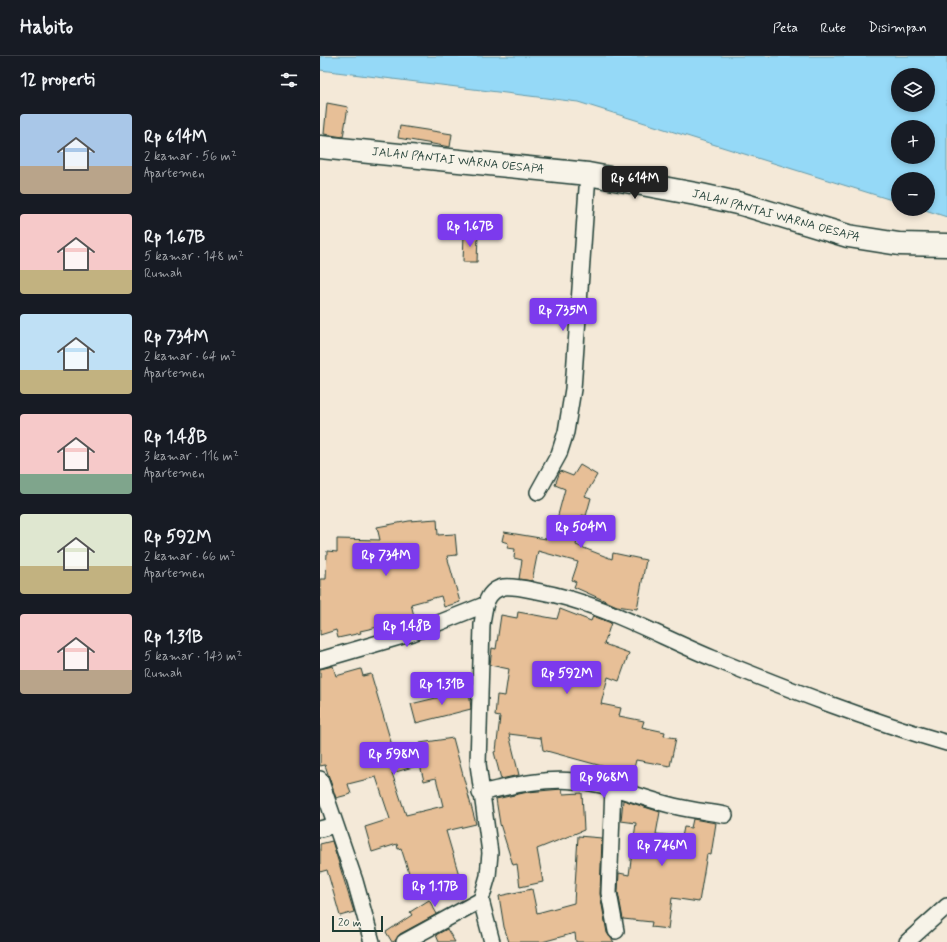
<!DOCTYPE html>
<html lang="id">
<head>
<meta charset="utf-8">
<style>
  :root { --surface:#171b24; --page:#20242c; --text:#f1f3f6; --muted:#9ea1a6; --line:#363941; --accent:#7c3aed }
  body { margin:0; font-family:Mynerve,sans-serif; background:var(--page); color:var(--text); height:100vh; display:flex; flex-direction:column; font-size:15px; white-space:nowrap }
  * { box-sizing:border-box; margin:0 }
  p { font-size:13px; color:var(--muted) }
  .icon { flex:none; width:22px; height:22px; fill:none; stroke:currentColor; stroke-width:2; stroke-linecap:round; stroke-linejoin:round }
  .map { position:relative; flex:1; overflow:hidden }
  .sheet { display:flex; flex-direction:column; background:var(--surface); width:320px }
  .sheet>* { flex:none }
  .controls { position:absolute; left:571px; top:12px; display:grid; gap:8px }
  .controls a { display:grid; place-items:center; width:44px; height:44px; border-radius:50%; background:var(--surface); box-shadow:0 2px 6px #0003; font-size:20px }
  .scale { position:absolute; left:12px; bottom:10px; width:51px; box-sizing:border-box; padding-left:4px; border:2px solid #1f3d34; border-top:0; font-size:11px; line-height:14px; white-space:nowrap; color:#1f3d34; -webkit-text-stroke:3px #f7f3e8; paint-order:stroke }
  .price { position:absolute; translate:-50% -34px; padding:0 9px; border-radius:4px; background:var(--accent); color:#fff; font-size:13px; line-height:26px; filter:drop-shadow(0 1px 2px #0008) }
  .price::after { content:''; position:absolute; left:50%; top:24px; width:12px; height:9px; margin-left:-6px; background:inherit; clip-path:polygon(0 0,100% 0,50% 100%) }
  .price.on { background:#222; color:#fff }
  ul { padding:0; list-style:none }
  li { display:flex; align-items:center; gap:12px; height:100px; padding:0 20px }
  li span { display:grid; place-items:center; flex:none; width:112px; height:80px; border-radius:4px; color:#555 }
  li>.icon { margin-inline-start:auto }
  span .icon { width:48px; height:48px; fill:#fffc; stroke-width:1 }
  li b { font-size:17px }
  h2 { display:flex; justify-content:space-between; align-items:center; height:48px; padding:0 20px; font-size:17px }
  header { display:flex; align-items:center; gap:24px; box-sizing:border-box; height:56px; padding:0 20px; background:var(--surface); border-bottom:1px solid var(--line) }
  header strong { font-size:19px }
  nav { display:flex; gap:22px; margin-inline-start:auto; font-size:14px }
  main { display:flex; flex:1; min-height:0 }
  .map>svg:first-child { display:block }
</style>
</head>
<body>
<header>
<strong>Habito</strong>
<nav><a>Peta</a><a>Rute</a><a>Disimpan</a></nav>
</header>
<main>
<section class="sheet">
<h2>12 properti<svg class="icon" aria-label="filters" viewBox="0 0 24 24"><path d="M4 7h16M4 17h16"/><circle cx="9" cy="7" r="2"/><circle cx="15" cy="17" r="2"/></svg></h2>
<ul>
<li><span style="background:linear-gradient(#a9c7e8 65%,#b9a48a 0)"><svg class="icon" aria-label="home" viewBox="0 0 24 24"><path d="M3 11l9-7 9 7M6 9v11h12V9"/></svg></span><div><b>Rp 614M</b><p>2 kamar · 56 m²</p><p>Apartemen</p></div></li>
<li><span style="background:linear-gradient(#f6c9c9 70%,#c2b280 0)"><svg class="icon" aria-label="home" viewBox="0 0 24 24"><path d="M3 11l9-7 9 7M6 9v11h12V9"/></svg></span><div><b>Rp 1.67B</b><p>5 kamar · 148 m²</p><p>Rumah</p></div></li>
<li><span style="background:linear-gradient(#bfe0f5 70%,#c2b280 0)"><svg class="icon" aria-label="home" viewBox="0 0 24 24"><path d="M3 11l9-7 9 7M6 9v11h12V9"/></svg></span><div><b>Rp 734M</b><p>2 kamar · 64 m²</p><p>Apartemen</p></div></li>
<li><span style="background:linear-gradient(#f6c9c9 75%,#7fa58c 0)"><svg class="icon" aria-label="home" viewBox="0 0 24 24"><path d="M3 11l9-7 9 7M6 9v11h12V9"/></svg></span><div><b>Rp 1.48B</b><p>3 kamar · 116 m²</p><p>Apartemen</p></div></li>
<li><span style="background:linear-gradient(#dfe7d0 65%,#c2b280 0)"><svg class="icon" aria-label="home" viewBox="0 0 24 24"><path d="M3 11l9-7 9 7M6 9v11h12V9"/></svg></span><div><b>Rp 592M</b><p>2 kamar · 66 m²</p><p>Apartemen</p></div></li>
<li><span style="background:linear-gradient(#f6c9c9 70%,#b9a48a 0)"><svg class="icon" aria-label="home" viewBox="0 0 24 24"><path d="M3 11l9-7 9 7M6 9v11h12V9"/></svg></span><div><b>Rp 1.31B</b><p>5 kamar · 143 m²</p><p>Rumah</p></div></li>
</ul>
</section>
<div class="map">
<svg width="627" height="886" viewBox="0 0 627 886">
  <rect width="100%" height="100%" fill="#f4e9d8"/>
  <filter id="ink" filterUnits="userSpaceOnUse"><feTurbulence type="fractalNoise" baseFrequency=".025" numOctaves="2"/><feDisplacementMap in="SourceGraphic" scale="8" xChannelSelector="R" yChannelSelector="G"/><feConvolveMatrix kernelMatrix="1 2 1 2 8 2 1 2 1" color-interpolation-filters="sRGB"/></filter>
  <g filter="url(#ink)">
    <!-- water -->
    <path fill="#95d9f7" stroke="#669ba9" fill-rule="evenodd" d="M 0,0 L 627,0 L 627,161 L 602,153 L 608,153 L 608,123 L 578,123 L 578,146 L 258,46 L 0,14 ZM 578,19 L 608,19 L 608,49 L 578,49 ZM 578,71 L 608,71 L 608,101 L 578,101 Z"/>
    <!-- building -->
    <path fill="#e7bf97" stroke="#1f3d34" fill-rule="evenodd" d="M 7,47 L 28,51 L 23,81 L 4,78 Z
      M 80,70 L 132,78 L 130,91 L 78,82 Z
      M 144,178 L 158,179 L 157,206 L 143,206 Z
      M 260,409 L 277,419 L 265,440 L 271,442 L 266,460 L 262,459 L 256,484 L 257,485 L 256,489 L 292,503 L 293,497 L 326,504 L 317,553 L 297,550 L 254,531 L 256,526 L 252,524 L 258,506 L 218,495 L 212,525 L 199,523 L 202,504 L 194,502 L 195,493 L 187,492 L 188,487 L 182,485 L 184,476 L 226,483 L 228,477 L 233,478 L 245,433 L 235,429 L 240,415 L 253,420 Z
      M 117,463 L 118,479 L 135,478 L 137,499 L 127,500 L 140,546 L 124,551 L 121,540 L 91,548 L 94,560 L 66,566 L 67,569 L 40,575 L 41,577 L 18,582 L 16,574 L 0,579 L 0,523 L 6,523 L 7,495 L 17,496 L 17,483 L 60,484 L 57,471 L 89,465 Z
      M 240,553 L 271,565 L 273,560 L 291,567 L 284,588 L 309,597 L 299,625 L 288,621 L 281,648 L 301,652 L 299,660 L 324,665 L 322,671 L 345,676 L 344,680 L 356,682 L 350,710 L 316,704 L 313,716 L 289,711 L 289,712 L 223,694 L 221,682 L 189,678 L 199,719 L 181,723 L 174,696 L 176,695 L 180,661 L 175,660 L 177,639 L 185,640 L 189,613 L 170,609 L 172,592 L 176,593 L 181,559 L 197,562 L 198,556 L 237,563 Z
      M 13,610 L 16,620 L 41,613 L 43,620 L 51,618 L 76,703 L 102,695 L 100,687 L 133,682 L 156,768 L 126,775 L 139,819 L 105,829 L 102,817 L 90,820 L 81,792 L 78,793 L 77,788 L 52,796 L 45,771 L 70,763 L 56,721 L 28,728 L 31,738 L 16,742 L 5,709 L 0,710 L 0,613 ZM 100,709 L 104,725 L 116,722 L 123,750 L 86,759 L 72,717 Z
      M 149,634 L 151,653 L 96,667 L 91,648 Z
      M 242,733 L 243,738 L 262,737 L 264,774 L 217,793 L 223,826 L 200,831 L 197,808 L 193,809 L 180,768 L 176,743 L 208,736 Z
      M 303,744 L 340,756 L 336,778 L 362,781 L 364,771 L 371,772 L 373,763 L 396,767 L 391,799 L 387,798 L 379,846 L 352,842 L 348,873 L 331,871 L 332,866 L 303,863 L 298,836 L 299,817 L 309,819 L 316,767 L 301,765 Z
      M 258,780 L 282,782 L 280,838 L 287,877 L 294,886 L 256,886 L 255,877 L 222,886 L 189,886 L 184,871 L 179,840 L 212,833 L 217,857 L 254,847 Z
      M 12,785 L 34,856 L 20,860 L 7,814 L 0,816 L 0,788 Z
      M 109,844 L 117,858 L 80,878 L 75,885 L 72,886 L 66,876 L 92,859 L 90,856 Z
      M 127,873 L 135,886 L 119,886 L 116,879 Z"/>
    <g fill="none" stroke-linecap="round" stroke-linejoin="round">
      <defs>
        <path id="street" d="M 218,436 L 239,398 L 246,376 L 253,333 L 268,118
          M 0,604 L 93,577 L 164,549
          M 0,723 L 35,825 L 52,886
          M 293,731 L 289,837 L 296,875
          M 160,737 C 191,730 222,722 254,725 C 289,727 320,742 354,750 C 370,754 388,756 405,759
          M 0,773 L 15,769
          M 161,844 L 168,820 L 170,797 L 158,708 L 162,569 C 164,554 165,534 184,531 C 194,530 207,533 217,535 C 282,547 332,577 392,602 C 468,633 547,664 627,687
          M 161,844 L 172,886
          M 84,886 L 161,844
          M 587,886 L 627,850"/>
        <path id="secondary" d="M 0,91 L 268,118 L 381,139 L 422,148 L 528,180 L 579,188 L 627,189"/>
      </defs>
      <!-- street casing -->
      <use href="#street" stroke="#1f3d34" stroke-width="18"/>
      <!-- secondary casing -->
      <use href="#secondary" stroke="#1f3d34" stroke-width="25"/>
      <!-- street -->
      <use href="#street" stroke="#f7f3e8" stroke-width="15"/>
      <!-- secondary -->
      <use href="#secondary" stroke="#f7f3e8" stroke-width="22"/>
    </g>
  </g>
  <g text-anchor="middle" dominant-baseline="central" stroke-width="3" stroke-linejoin="round" paint-order="stroke">
    <!-- street labels -->
    <g font-size="12" fill="#1f3d34" stroke="#f7f3e8">
      <text transform="translate(138 105) rotate(6)">JALAN PANTAI WARNA OESAPA</text>
      <text transform="translate(456 160) rotate(15)">JALAN PANTAI WARNA OESAPA</text>
    </g>
  </g>
</svg>
<div class="controls">
<a><svg class="icon" aria-label="layers" viewBox="0 0 24 24"><path d="M12 4l9 5-9 5-9-5zM3 14l9 5 9-5"/></svg></a>
<a>+</a>
<a>−</a>
</div>
<div class="scale">20 m</div>
<b class="price on" style="left:315px;top:144px">Rp 614M</b>
<b class="price" style="left:150px;top:192px">Rp 1.67B</b>
<b class="price" style="left:243px;top:276px">Rp 735M</b>
<b class="price" style="left:261px;top:493px">Rp 504M</b>
<b class="price" style="left:66px;top:521px">Rp 734M</b>
<b class="price" style="left:87px;top:592px">Rp 1.48B</b>
<b class="price" style="left:247px;top:639px">Rp 592M</b>
<b class="price" style="left:122px;top:650px">Rp 1.31B</b>
<b class="price" style="left:74px;top:720px">Rp 598M</b>
<b class="price" style="left:284px;top:743px">Rp 968M</b>
<b class="price" style="left:342px;top:811px">Rp 746M</b>
<b class="price" style="left:115px;top:852px">Rp 1.17B</b>
</div>
</main>
</body>
</html>
